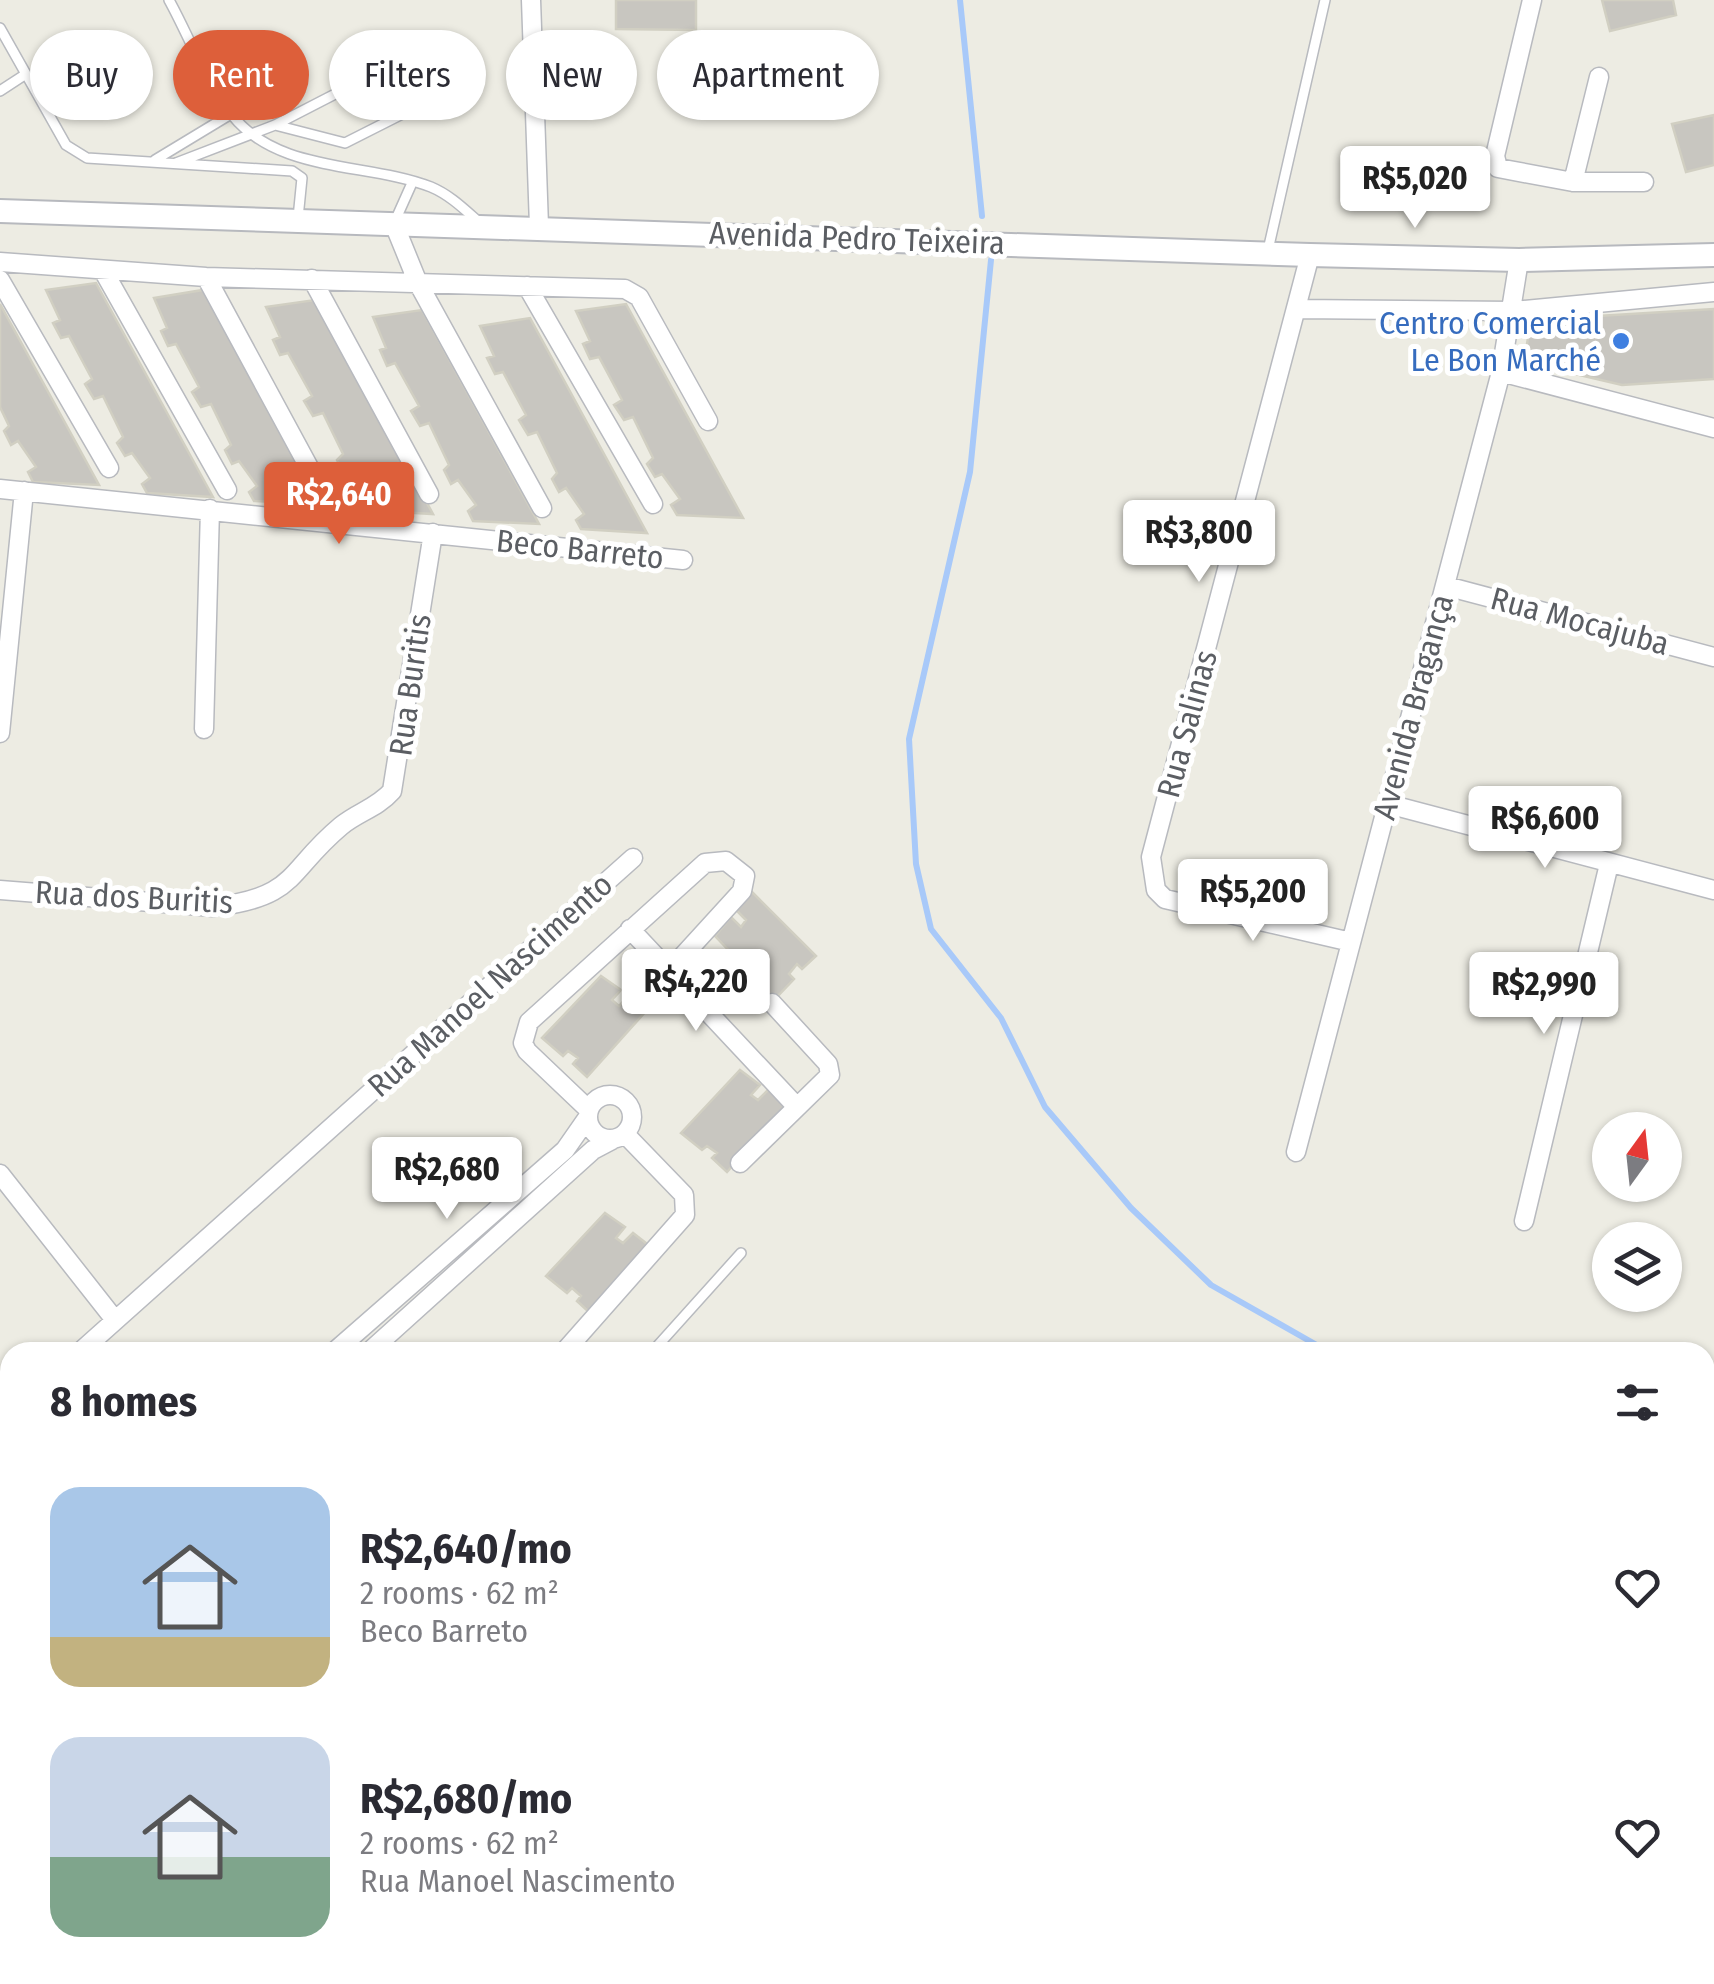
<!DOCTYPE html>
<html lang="en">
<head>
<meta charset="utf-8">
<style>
  :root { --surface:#fff; --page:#f7f7f7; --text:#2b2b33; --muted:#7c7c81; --accent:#dd5f3a }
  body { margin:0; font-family:"Fira Sans Condensed",sans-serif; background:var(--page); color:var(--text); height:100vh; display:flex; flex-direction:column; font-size:38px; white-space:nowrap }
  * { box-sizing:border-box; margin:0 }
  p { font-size:32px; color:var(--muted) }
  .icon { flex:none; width:55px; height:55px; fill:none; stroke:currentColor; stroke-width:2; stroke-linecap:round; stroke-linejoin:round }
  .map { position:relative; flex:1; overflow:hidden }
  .side { position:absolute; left:0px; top:1342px; width:1715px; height:642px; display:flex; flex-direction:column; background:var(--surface); border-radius:30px 30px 0 0; box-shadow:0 2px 8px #0004 }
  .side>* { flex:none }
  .banner { position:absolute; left:30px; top:30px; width:1000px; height:90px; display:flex; gap:20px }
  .needle { width:65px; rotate:15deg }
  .tools { position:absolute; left:1592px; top:1112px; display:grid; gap:20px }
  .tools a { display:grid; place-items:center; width:90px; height:90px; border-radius:50%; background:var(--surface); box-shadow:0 2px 8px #0004; font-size:50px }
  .price { position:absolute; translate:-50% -85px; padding:0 22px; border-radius:10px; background:#fff; color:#222; font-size:32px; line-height:65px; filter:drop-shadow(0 2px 5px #0008) }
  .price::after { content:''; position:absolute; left:50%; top:60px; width:30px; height:22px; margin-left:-15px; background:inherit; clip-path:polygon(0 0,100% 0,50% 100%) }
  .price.active { background:var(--accent); color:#fff }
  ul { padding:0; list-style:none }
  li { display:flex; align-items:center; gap:30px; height:250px; padding:0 50px }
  li span { display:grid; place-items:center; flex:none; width:280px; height:200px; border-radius:30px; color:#555 }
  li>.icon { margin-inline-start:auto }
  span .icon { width:120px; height:120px; fill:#fffc; stroke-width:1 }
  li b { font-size:42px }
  h2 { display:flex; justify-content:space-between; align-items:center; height:120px; padding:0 50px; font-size:42px }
  .tag { padding:0 35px; border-radius:45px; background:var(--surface); box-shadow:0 2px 8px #0004; font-size:35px; line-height:90px }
  .tag.active { background:var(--accent); color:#fff }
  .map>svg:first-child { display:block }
</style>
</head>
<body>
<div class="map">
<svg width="1714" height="1984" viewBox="0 0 1714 1984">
  <rect width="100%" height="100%" fill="#edece3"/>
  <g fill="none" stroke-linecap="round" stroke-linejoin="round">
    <!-- stream -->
    <path stroke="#a8c9f9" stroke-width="6" d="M 960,0 L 982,216
      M 991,260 L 970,472 L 909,739 L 916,864 L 931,929 L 1001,1018 L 1045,1107 L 1131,1208 L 1211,1285 L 1329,1352
      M 1705,1507 L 1714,1509"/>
  </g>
  <!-- building -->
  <path fill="#c8c6c0" stroke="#d1cfc2" stroke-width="2.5" d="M 616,0 L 696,0 L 696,30 L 616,29 Z
    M 1602,0 L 1673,0 L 1676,15 L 1610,31 Z
    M 1714,115 L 1714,165 L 1686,172 L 1672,124 Z
    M 96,283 L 213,497 L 147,493 L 142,484 L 150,478 L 132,453 L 125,456 L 117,443 L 123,437 L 103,396 L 94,399 L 85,384 L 92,379 L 69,336 L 61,338 L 53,323 L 60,320 L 46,290 Z
    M 203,290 L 320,504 L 254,501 L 249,492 L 257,486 L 239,461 L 232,464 L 225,450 L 231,445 L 211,404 L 201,407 L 192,392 L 199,387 L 176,344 L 168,346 L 161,331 L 167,328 L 154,298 Z
    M 315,300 L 433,514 L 366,510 L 361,501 L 370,495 L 351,470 L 344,473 L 337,460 L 343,454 L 323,413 L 313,416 L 304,401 L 312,396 L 288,353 L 280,355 L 273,340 L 280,337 L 266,307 Z
    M 0,304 L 99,485 L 33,482 L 28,472 L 36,467 L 18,441 L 11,445 L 4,431 L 9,426 L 0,407 Z
    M 626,304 L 743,518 L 677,515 L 671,505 L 680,499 L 662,474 L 655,477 L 647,464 L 653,458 L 633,417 L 624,420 L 614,405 L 622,400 L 599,357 L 590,359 L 583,344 L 590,341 L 576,311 Z
    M 1714,309 L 1714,379 L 1622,385 L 1524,362 L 1531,320 Z
    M 422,310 L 539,524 L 473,521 L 468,511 L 476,505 L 458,480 L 451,484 L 444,470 L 449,465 L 429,423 L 420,426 L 411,411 L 419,406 L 395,363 L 387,366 L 380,350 L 386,348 L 373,317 Z
    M 530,318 L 647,533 L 581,529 L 576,520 L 584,514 L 566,488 L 559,492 L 552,479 L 557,473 L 537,432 L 528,435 L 519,420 L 526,415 L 503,372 L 495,374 L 487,358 L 494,356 L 480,326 Z
    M 752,892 L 816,956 L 802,969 L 797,964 L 789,974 L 794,979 L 775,999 L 715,936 L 731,917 L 741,927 L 746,920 L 736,910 Z
    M 601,976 L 621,990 L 612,1000 L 619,1006 L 629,995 L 647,1010 L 587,1077 L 573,1064 L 578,1058 L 568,1051 L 563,1056 L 542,1038 Z
    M 740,1070 L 760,1085 L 751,1095 L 758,1100 L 768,1090 L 787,1104 L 727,1172 L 712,1158 L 717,1153 L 707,1146 L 702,1150 L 681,1133 Z
    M 605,1213 L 625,1227 L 616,1238 L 623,1243 L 633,1233 L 651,1247 L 591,1314 L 577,1301 L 581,1296 L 572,1288 L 567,1293 L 546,1276 Z
    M 1705,1812 L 1714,1813 L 1714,1896 L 1705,1894 Z"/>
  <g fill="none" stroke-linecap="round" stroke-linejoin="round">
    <defs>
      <path id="lane" d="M 169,0 C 189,36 206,83 232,115 C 279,174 368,162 431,187 C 450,195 464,209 480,223
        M 0,28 L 66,145 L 87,158 L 292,171 L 302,178 L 298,218
        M 0,91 L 26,74
        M 155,160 L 231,114
        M 176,163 L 275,125 L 409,56 L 425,58 L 439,82 L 436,97 L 345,143 L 275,125
        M 395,221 L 412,183
        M 1268,250 L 1325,0
        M 652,1352 L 741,1253
        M 1526,1975 L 1564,1984
        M 596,1984 L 598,1975
        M 813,1984 L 815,1975
        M 1474,1984 L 1476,1975"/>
      <path id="street" d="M 531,0 L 539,226
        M 1532,0 L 1495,156 L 1498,168 L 1573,182 L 1644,182
        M 1573,182 L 1599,77
        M 394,224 L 418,283 L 542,508
        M 1310,255 L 1151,857 L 1156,890 L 1165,899 L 1351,942
        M 0,262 L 206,277 L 625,289 L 639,297 L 708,421
        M 104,272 L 227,490
        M 206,277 L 318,484
        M 312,279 L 429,494
        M 0,280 L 109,468
        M 527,286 L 653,504
        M 1297,309 L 1513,311 L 1714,292
        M 1501,372 L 1714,428
        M 0,489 L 683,560
        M 1446,586 L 1714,657
        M 204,729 L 210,509
        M 0,733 L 24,491
        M 1388,804 L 1714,890
        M 0,890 L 213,907 C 298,897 286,872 341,826 C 358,812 377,808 392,791 L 433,533
        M 630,929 L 797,1107
        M588 1117a22 22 0 1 1 44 0a22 22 0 1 1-44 0Z
        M 589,1110 L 527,1051 L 523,1043 L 529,1022 L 705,863 L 726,861 L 745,876 L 742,891 L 669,971
        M 1296,1152 L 1501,372 L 1519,260
        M 740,1163 L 830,1075 L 828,1064 L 772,1003
        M 0,1174 L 115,1320
        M 1524,1221 L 1609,864
        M 80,1352 L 633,858
        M 334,1352 L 565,1150 L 588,1117
        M 369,1352 L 593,1150 L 612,1140
        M 564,1352 L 685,1215 L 684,1195 L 625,1134
        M 0,1421 L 10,1416
        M 10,1757 L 1,1771 L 10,1928
        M 1705,1949 L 1714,1921
        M 12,1975 L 13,1984
        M 200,1975 L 200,1984"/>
      <path id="secondary" d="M 0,211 L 1310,255 L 1519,260 L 1714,255"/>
      <path id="primary" d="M 0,1438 L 10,1446
        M 0,1493 L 10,1495
        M 1705,1953 L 1714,1956
        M 254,1975 L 256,1984
        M 1659,1975 L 1693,1984
        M 275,1984 L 276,1975"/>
    </defs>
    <!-- lane casing -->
    <use href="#lane" stroke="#b8babf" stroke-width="12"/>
    <!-- street casing -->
    <use href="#street" stroke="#b8babf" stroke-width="21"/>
    <!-- secondary casing -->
    <use href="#secondary" stroke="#b7b9be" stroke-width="26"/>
    <!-- primary casing -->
    <use href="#primary" stroke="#e7d662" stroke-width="29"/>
    <!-- lane -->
    <use href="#lane" stroke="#fff" stroke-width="9"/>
    <!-- street -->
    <use href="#street" stroke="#fff" stroke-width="18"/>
    <!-- secondary -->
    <use href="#secondary" stroke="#fff" stroke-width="22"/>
    <!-- primary -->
    <use href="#primary" stroke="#f9f8ac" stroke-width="25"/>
  </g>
  <!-- markers -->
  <circle fill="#3f7fe0" stroke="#fff" stroke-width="4" cx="1621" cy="341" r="10"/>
  <g text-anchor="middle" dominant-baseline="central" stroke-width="10" stroke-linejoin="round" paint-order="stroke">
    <!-- street labels -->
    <g font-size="32" fill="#5b5e63" stroke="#fff">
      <text transform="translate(857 238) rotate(2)">Avenida Pedro Teixeira</text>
      <text transform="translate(580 549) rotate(6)">Beco Barreto</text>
      <text transform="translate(1580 621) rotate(15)">Rua Mocajuba</text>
      <text transform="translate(410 685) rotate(-82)">Rua Buritis</text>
      <text transform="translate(1413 707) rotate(-75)">Avenida Bragança</text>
      <text transform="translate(1187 724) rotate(-75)">Rua Salinas</text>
      <text transform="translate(134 897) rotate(3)">Rua dos Buritis</text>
      <text transform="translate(490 985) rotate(-42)">Rua Manoel Nascimento</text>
    </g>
    <!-- shop labels -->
    <g font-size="32" fill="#366cbe" stroke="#fff" text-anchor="end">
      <text x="1601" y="323">Centro Comercial<tspan x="1601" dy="37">Le Bon Marché</tspan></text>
    </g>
  </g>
</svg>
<div class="tools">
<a><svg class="needle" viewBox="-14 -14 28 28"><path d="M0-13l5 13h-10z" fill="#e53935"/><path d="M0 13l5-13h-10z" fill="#7c7c81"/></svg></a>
<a><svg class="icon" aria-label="layers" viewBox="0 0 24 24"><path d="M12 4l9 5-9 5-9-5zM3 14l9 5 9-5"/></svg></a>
</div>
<b class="price" style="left:1415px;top:231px">R$5,020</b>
<b class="price active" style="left:339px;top:547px">R$2,640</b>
<b class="price" style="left:1199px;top:585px">R$3,800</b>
<b class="price" style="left:1545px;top:871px">R$6,600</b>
<b class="price" style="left:1253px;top:944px">R$5,200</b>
<b class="price" style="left:696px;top:1034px">R$4,220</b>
<b class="price" style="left:1544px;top:1037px">R$2,990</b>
<b class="price" style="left:447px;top:1222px">R$2,680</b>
<div class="banner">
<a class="tag">Buy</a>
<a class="tag active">Rent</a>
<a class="tag">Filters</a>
<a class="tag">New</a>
<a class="tag">Apartment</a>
</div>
<section class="side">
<h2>8 homes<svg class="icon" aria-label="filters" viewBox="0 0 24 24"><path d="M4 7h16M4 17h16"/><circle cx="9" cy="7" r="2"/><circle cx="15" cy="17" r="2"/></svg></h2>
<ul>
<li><span style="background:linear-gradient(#a9c7e8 75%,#c2b280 0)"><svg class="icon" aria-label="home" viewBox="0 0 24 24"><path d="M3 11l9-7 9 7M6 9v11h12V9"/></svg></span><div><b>R$2,640/mo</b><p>2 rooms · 62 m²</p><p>Beco Barreto</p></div><svg class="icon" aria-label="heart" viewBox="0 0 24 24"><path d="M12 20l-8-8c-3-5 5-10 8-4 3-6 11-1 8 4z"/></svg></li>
<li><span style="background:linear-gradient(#c9d6e8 60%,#7fa58c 0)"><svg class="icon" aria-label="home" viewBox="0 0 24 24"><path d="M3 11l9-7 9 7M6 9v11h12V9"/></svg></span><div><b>R$2,680/mo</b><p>2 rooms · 62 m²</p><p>Rua Manoel Nascimento</p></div><svg class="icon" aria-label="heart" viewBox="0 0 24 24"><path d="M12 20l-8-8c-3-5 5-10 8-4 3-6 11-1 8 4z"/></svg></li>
</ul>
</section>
</div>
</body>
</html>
